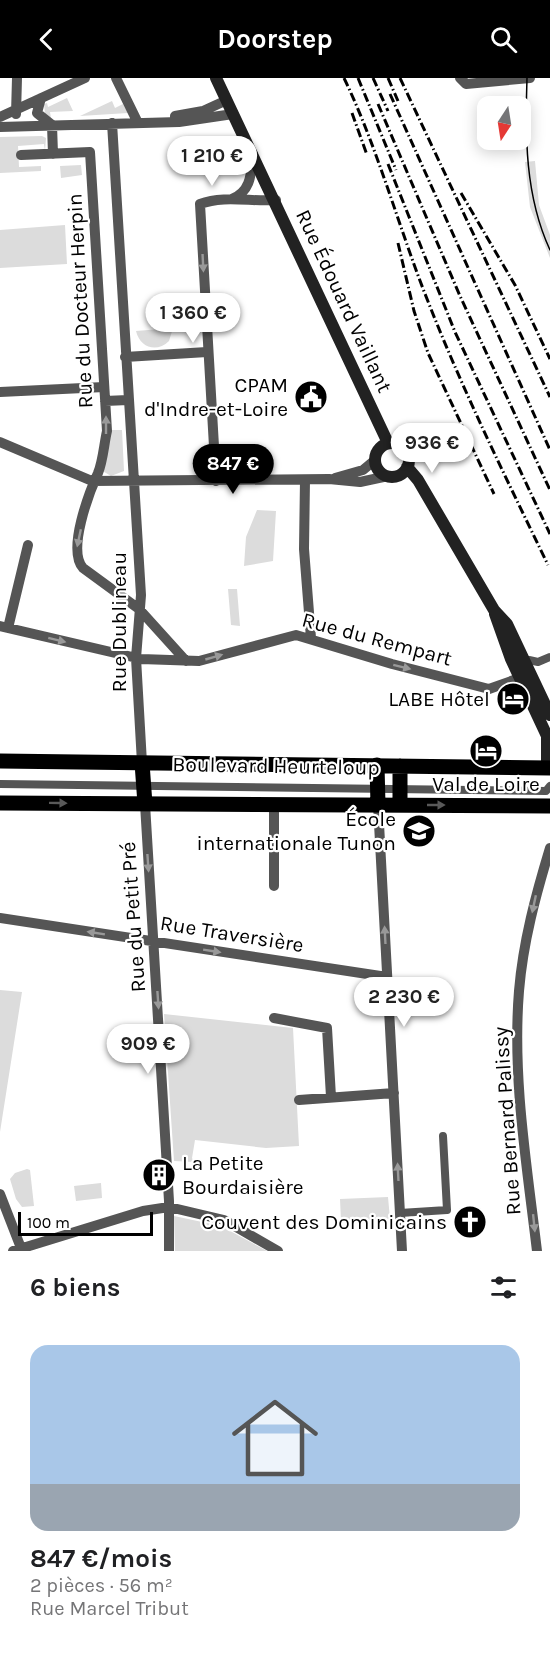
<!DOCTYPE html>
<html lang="fr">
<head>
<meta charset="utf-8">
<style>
  :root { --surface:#fff; --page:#f6f6f6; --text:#202124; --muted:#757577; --line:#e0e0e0; --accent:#000 }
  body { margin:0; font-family:Karla,sans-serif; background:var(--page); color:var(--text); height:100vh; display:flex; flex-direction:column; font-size:22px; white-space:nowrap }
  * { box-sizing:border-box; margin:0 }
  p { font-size:20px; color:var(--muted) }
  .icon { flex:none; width:33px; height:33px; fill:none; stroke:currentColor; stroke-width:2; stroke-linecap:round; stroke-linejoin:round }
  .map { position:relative; height:1173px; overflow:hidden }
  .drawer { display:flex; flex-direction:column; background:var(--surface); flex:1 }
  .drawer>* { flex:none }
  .needle { width:39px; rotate:192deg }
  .tools { position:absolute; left:477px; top:18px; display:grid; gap:12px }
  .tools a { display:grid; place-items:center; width:54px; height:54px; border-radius:12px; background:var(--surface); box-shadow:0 3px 15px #0003; font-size:30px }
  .scale { position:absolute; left:18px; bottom:15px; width:135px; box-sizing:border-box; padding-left:6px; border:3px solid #000; border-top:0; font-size:16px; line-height:21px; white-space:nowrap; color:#000; -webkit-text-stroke:4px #fff; paint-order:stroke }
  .price { position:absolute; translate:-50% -51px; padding:0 14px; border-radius:21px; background:#fff; color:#222; font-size:20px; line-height:39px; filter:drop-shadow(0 2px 3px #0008) }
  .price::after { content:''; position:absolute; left:50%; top:36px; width:18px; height:14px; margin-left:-9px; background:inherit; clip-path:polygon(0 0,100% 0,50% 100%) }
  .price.on { background:var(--accent); color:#fff }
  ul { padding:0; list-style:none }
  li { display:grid; align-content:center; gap:12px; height:318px; padding:0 30px }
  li+li { border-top:2px solid var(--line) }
  li span { display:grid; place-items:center; height:186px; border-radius:18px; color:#555 }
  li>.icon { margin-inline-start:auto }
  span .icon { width:108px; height:108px; fill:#fffc; stroke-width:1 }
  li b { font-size:26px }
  h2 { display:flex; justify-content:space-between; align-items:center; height:72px; padding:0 30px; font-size:26px }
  header { display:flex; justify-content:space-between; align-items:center; height:78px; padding:0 30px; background:var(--accent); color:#fff; font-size:27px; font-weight:700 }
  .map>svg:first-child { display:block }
</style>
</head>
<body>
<header><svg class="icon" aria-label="back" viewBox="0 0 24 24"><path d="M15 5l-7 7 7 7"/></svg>Doorstep<svg class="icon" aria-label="search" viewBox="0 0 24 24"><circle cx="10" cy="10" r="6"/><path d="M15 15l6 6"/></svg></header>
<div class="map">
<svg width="550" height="1173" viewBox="0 0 550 1173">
  <rect width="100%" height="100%" fill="#fff"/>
  <!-- green -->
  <path fill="#dcdcdc" d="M 67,20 L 73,33 L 50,34 L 51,40 L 45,36 L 44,26 L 47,25 L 48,29 Z
    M 112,23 L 115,30 L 123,26 L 128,35 L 80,38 Z
    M 42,58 L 46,60 L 45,73 L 44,66 L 18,68 L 19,89 L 41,88 L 41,93 L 0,95 L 0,59 Z
    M 535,83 L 539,127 L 550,157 L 550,180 L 530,129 L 525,84 Z
    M 81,87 L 82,97 L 61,100 L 60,88 Z
    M 65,147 L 67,186 L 0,190 L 0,152 Z
    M 173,250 L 169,263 C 157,275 140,270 136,253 Z
    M 111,352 L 122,352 L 124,393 L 111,398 L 101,392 Z
    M 257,432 L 276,433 L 273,483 L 244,488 L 246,459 Z
    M 228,511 L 237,511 L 240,548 L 231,547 Z
    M 0,912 L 22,914 L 0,1054 Z
    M 164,936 L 293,950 L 299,1068 L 266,1070 L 195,1062 L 192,1080 L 194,1084 L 174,1083 Z
    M 27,1091 L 30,1092 L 34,1128 L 22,1129 L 16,1121 L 10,1101 L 15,1095 Z
    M 101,1105 L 102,1120 L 76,1123 L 74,1108 Z
    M 388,1119 L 390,1141 L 341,1143 L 340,1121 Z
    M 174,1138 L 221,1148 L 267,1173 L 175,1173 Z"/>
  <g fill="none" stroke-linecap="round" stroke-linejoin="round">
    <!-- minor-tunnel -->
    <path stroke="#d9d9d9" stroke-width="10" stroke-dasharray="10 5" stroke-linecap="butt" d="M 401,916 L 414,915"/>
    <!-- pedestrian -->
    <path stroke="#555" stroke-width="8" d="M 529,582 L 538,584 L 550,579
      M 0,706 L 546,713 L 550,708
      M 400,1135 L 447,1132 L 443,1058"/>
    <!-- minor -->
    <path stroke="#555" stroke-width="10" d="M 116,0 L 137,43
      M 460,0 L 466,6 L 530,0
      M 41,20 L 37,35 L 52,47 L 53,76
      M 16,36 L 17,0
      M 175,38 L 203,33 L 227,22
      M 0,39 L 85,0
      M 112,45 L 141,517 L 136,580 L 142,685
      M 0,49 L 179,44 L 233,36
      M 21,77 L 90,74 L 107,353 C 104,366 103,383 98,395 C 89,415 67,472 83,490 L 139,531 L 186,583
      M 232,121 C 252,113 251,94 253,76
      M 125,279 L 207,274
      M 0,314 L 104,309
      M 105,323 L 128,322
      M 0,364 L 92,403 L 329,401 L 360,404 L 388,398
      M 335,400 L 363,392 L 375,382
      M 305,402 L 304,471 L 311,560
      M 216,403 L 200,126 C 224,117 251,124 276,122
      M 0,548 L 141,581 L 199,583 L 296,557 L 392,586 L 489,611 L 528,597
      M 8,550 L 28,467
      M 145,726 L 169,1123 L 169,1173
      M 378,727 L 402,1173
      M 274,808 L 274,726
      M 0,840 L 387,899
      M 274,940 L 327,950 L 331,1019
      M 299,1022 L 394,1015
      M 0,1116 L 21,1170
      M 13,1173 L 143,1133 L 169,1129 L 224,1142 L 278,1173
      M 537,1173 C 527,1088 512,999 519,913 C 523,864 536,816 550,770"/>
    <!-- secondary -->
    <path stroke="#222" stroke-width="12" d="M 216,0 L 388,365
      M375 382a17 17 0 1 1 34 0a17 17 0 1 1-34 0Z
      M 407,389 L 418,402 L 494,532 L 507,546 L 550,637
      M 495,536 L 511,581 L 547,658 L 547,690"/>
    <!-- primary -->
    <path stroke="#000" stroke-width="15" d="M 0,683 L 550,690
      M 142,685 L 145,726
      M 377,687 L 378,727
      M 0,725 L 550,728
      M 400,727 L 400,688"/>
    <!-- tram -->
    <path stroke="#000" stroke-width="1.5" d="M 527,0 C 525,58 525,118 550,172"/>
    <!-- rail -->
    <path stroke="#000" stroke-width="3" stroke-dasharray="9 3 1.5 3" stroke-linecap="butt" d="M 344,0 C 379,73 399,151 429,226 C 464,315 507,402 548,487
      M 358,0 L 396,92
      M 373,0 L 388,33
      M 388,0 L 398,23
      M 400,0 L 550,319
      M 390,16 L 550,372
      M 378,26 L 460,218 L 550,412
      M 352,35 L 367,77
      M 388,86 L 455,254 L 550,456
      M 461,115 L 515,207 L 550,281
      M 398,165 L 414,233 L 428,275 L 494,416"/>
  </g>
  <!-- one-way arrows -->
  <defs><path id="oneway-solid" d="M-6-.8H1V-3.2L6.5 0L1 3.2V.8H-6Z" transform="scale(1.5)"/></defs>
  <g fill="#999">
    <use href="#oneway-solid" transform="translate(203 185) rotate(87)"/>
    <use href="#oneway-solid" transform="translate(106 347) rotate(-90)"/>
    <use href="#oneway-solid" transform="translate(79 460) rotate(102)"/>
    <use href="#oneway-solid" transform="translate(57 562) rotate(14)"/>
    <use href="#oneway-solid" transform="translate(214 579) rotate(-16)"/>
    <use href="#oneway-solid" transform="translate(402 589) rotate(14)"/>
    <use href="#oneway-solid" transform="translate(148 785) rotate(86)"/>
    <use href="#oneway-solid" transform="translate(534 826) rotate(102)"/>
    <use href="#oneway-solid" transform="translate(96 855) rotate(-171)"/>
    <use href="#oneway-solid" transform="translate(385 857) rotate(-93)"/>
    <use href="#oneway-solid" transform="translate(212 873) rotate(9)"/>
    <use href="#oneway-solid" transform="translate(158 922) rotate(86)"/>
    <use href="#oneway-solid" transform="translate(398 1094) rotate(-93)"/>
    <use href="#oneway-solid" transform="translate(534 1145) rotate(84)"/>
  </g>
  <g fill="#595959">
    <use href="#oneway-solid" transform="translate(58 725) rotate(1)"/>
    <use href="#oneway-solid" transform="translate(436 727)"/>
  </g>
  <!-- icons -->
  <defs>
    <symbol id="civic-disc" viewBox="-11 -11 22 22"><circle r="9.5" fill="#000" stroke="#fff"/><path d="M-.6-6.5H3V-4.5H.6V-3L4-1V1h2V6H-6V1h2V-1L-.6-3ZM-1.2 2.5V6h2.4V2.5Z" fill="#fff"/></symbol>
    <symbol id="hotel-disc" viewBox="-11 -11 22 22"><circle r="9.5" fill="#000" stroke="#fff"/><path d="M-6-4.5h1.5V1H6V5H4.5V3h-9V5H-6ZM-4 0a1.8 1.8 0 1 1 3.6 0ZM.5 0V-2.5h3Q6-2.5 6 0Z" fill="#fff"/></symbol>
    <symbol id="university-disc" viewBox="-11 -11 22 22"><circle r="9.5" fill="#000" stroke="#fff"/><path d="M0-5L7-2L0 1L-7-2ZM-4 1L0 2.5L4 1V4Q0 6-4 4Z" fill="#fff"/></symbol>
    <symbol id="building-disc" viewBox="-11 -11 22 22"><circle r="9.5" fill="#000" stroke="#fff"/><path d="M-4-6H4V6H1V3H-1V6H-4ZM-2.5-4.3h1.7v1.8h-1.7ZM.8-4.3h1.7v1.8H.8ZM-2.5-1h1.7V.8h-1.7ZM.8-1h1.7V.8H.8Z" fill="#fff"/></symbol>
    <symbol id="church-disc" viewBox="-11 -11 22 22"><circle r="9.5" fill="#000" stroke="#fff"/><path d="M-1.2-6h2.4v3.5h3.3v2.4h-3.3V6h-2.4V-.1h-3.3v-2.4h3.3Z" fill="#fff"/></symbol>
  </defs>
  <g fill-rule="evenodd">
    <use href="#civic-disc" x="292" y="300" width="38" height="38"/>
    <use href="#hotel-disc" x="494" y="602" width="38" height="38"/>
    <use href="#hotel-disc" x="467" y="654" width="38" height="38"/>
    <use href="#university-disc" x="400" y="734" width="38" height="38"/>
    <use href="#building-disc" x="140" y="1078" width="38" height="38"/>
    <use href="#church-disc" x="451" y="1125" width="38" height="38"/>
  </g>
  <g text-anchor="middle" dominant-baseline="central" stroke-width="4.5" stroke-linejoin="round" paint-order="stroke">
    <!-- street labels -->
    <g font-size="21" fill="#000" stroke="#fff">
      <text transform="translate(80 223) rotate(-93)">Rue du Docteur Herpin</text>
      <text transform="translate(344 223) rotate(65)">Rue Édouard Vaillant</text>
      <text transform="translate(119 544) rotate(-90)">Rue Dublineau</text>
      <text transform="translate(377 561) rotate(15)">Rue du Rempart</text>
      <text transform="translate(276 688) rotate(1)">Boulevard Heurteloup</text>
      <text transform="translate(133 839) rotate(-94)">Rue du Petit Pré</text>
      <text transform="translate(232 856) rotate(9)">Rue Traversière</text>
      <text transform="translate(507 1043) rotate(-94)">Rue Bernard Palissy</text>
    </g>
    <!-- poi labels -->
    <g font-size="21" fill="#000" stroke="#fff" text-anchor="end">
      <text x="288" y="307">CPAM<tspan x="288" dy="24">d'Indre-et-Loire</tspan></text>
      <text x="490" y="621">LABE Hôtel</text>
      <text x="486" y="706" text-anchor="middle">Val de Loire</text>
      <text x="396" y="741">École<tspan x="396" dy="24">internationale Tunon</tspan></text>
      <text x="182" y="1085" text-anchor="start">La Petite<tspan x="182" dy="24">Bourdaisière</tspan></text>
      <text x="447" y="1144">Couvent des Dominicains</text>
    </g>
  </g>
</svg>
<div class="tools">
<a><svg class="needle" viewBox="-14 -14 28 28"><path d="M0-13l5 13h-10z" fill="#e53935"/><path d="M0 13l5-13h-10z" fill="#757577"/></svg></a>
</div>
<div class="scale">100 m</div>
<b class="price" style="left:212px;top:109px">1 210 €</b>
<b class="price" style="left:193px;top:266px">1 360 €</b>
<b class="price" style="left:432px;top:396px">936 €</b>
<b class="price on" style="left:233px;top:417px">847 €</b>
<b class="price" style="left:404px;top:950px">2 230 €</b>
<b class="price" style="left:148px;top:997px">909 €</b>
</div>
<section class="drawer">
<h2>6 biens<svg class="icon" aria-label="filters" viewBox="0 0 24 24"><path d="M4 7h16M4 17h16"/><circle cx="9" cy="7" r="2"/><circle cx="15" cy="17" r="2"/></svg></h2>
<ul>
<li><span style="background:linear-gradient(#a9c7e8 75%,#9aa5b1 0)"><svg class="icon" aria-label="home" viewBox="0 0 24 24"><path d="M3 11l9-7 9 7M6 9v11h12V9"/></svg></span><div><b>847 €/mois</b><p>2 pièces · 56 m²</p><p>Rue Marcel Tribut</p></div></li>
</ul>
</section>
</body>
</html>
